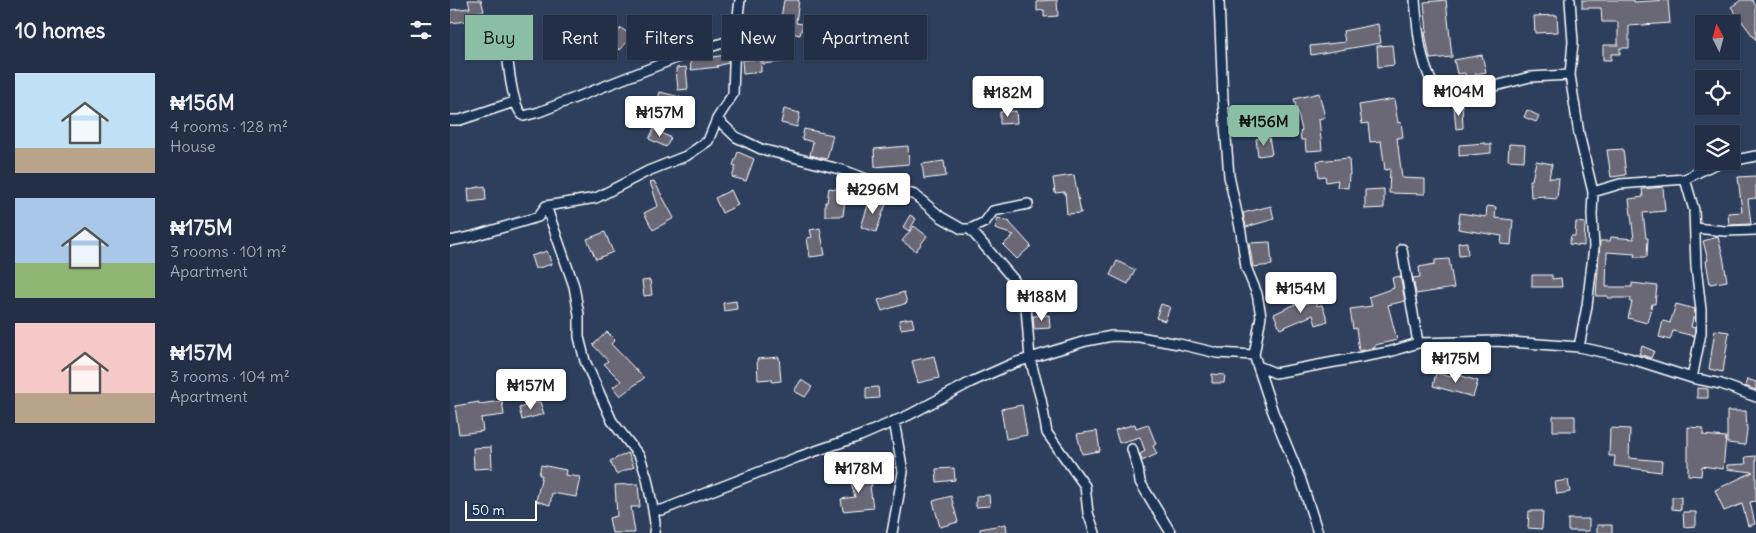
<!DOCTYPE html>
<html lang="en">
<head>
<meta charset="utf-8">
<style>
  :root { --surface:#222f46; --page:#2a374d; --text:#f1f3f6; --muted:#a2a9b3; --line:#3f4a5f; --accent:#8abfa5 }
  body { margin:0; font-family:Delius,sans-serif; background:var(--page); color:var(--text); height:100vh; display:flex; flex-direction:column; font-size:19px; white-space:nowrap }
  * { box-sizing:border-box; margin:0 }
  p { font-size:16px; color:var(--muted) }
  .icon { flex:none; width:28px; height:28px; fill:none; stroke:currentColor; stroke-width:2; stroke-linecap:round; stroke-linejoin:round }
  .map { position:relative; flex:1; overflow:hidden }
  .panel { display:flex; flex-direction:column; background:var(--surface); width:450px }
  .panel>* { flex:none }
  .guide { position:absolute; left:15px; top:15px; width:475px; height:45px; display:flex; gap:10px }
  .needle { width:32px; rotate:354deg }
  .tools { position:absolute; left:1245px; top:15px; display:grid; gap:10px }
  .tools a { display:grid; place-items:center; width:45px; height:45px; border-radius:0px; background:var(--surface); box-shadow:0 1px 4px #0004,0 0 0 1px var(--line); font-size:25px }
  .scale { position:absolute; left:15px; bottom:12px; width:72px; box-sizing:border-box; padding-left:5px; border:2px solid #fff; border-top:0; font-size:14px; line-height:18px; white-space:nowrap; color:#fff; -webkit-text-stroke:4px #1d3557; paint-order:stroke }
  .price { position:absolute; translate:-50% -42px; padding:0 11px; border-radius:5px; background:#fff; color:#222; font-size:16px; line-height:32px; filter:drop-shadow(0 1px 2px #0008) }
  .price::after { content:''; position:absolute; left:50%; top:30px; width:15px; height:11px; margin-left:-8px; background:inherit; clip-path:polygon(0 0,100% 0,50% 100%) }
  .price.selected { background:var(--accent); color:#111 }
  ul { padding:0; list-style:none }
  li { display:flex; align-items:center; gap:15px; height:125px; padding:0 15px }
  li span { display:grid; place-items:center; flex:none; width:140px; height:100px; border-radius:0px; color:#555 }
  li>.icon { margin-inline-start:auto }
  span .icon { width:60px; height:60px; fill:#fffc; stroke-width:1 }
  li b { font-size:21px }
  h2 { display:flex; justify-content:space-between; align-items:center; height:60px; padding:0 15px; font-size:21px }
  .tag { padding:0 18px; border-radius:0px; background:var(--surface); box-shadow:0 1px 4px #0004,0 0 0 1px var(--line); font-size:18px; line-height:45px }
  .tag.selected { background:var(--accent); color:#111 }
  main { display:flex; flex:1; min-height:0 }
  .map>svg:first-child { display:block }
</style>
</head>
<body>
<main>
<section class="panel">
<h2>10 homes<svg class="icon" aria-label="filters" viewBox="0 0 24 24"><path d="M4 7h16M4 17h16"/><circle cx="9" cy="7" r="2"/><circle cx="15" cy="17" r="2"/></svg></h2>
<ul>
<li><span style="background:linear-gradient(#bfe0f5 75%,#b9a48a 0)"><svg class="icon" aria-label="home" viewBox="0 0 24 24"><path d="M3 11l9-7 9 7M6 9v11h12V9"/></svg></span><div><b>₦156M</b><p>4 rooms · 128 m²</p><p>House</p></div></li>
<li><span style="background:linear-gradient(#a9c7e8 65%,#8fb573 0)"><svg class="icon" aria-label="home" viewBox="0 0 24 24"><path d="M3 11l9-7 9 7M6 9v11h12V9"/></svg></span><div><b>₦175M</b><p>3 rooms · 101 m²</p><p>Apartment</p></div></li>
<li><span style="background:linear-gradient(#f6c9c9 70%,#b9a48a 0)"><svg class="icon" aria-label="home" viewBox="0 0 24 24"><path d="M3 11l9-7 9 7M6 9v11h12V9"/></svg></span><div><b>₦157M</b><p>3 rooms · 104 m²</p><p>Apartment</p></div></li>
</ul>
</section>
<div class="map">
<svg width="1306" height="533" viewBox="0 0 1306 533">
  <rect width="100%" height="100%" fill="#2d3f5d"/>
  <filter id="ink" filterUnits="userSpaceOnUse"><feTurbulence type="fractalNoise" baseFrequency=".02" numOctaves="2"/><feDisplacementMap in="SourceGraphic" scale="10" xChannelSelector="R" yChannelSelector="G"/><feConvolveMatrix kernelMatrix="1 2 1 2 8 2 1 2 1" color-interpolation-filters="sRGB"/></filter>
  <g filter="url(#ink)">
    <!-- building -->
    <path fill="#6b6875" stroke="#fff" d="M 18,0 L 31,0 L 34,11 L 17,15 L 17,21 L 0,23 L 0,10 L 20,8 Z
      M 334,0 L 349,0 L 346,23 L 353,24 L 350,35 L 329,30 Z
      M 607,0 L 608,16 L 594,17 L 594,10 L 587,11 L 587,1 Z
      M 996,0 L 1002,57 L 980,59 L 975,32 L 977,32 L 974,2 Z
      M 1132,0 L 1184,0 L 1184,2 L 1218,0 L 1220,23 L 1179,26 L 1179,48 L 1170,48 L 1170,54 L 1161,54 L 1161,60 L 1153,60 L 1153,45 L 1168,45 L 1168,22 L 1152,22 L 1151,8 L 1132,8 Z
      M 1291,0 L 1302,0 L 1306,6 L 1306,40 L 1281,7 Z
      M 1107,15 L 1108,32 L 1085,33 L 1084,16 Z
      M 928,24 L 931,43 L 861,55 L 860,46 L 895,42 L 893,31 Z
      M 171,28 L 182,36 L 170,50 L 160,41 Z
      M 341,41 L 340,61 L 313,64 L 311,44 Z
      M 942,45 L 944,65 L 928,67 L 927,46 Z
      M 277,55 L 278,63 L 267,66 L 268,67 L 241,70 L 240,60 Z
      M 1032,55 L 1036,72 L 1025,74 L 1026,78 L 1016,80 L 1015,73 L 1007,74 L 1004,60 Z
      M 311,59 L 311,72 L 293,74 L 292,60 Z
      M 236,67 L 238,89 L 228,90 L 226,68 Z
      M 210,92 L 230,97 L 225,115 L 205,110 Z
      M 869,93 L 875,117 L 869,119 L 872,150 L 856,151 L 855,140 L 851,140 L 850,132 L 852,130 L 844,99 Z
      M 944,99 L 948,123 L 951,122 L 953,137 L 947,138 L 952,178 L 975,179 L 975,194 L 939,193 L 940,169 L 935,170 L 931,141 L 920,142 L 918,123 L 912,124 L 909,105 Z
      M 1012,105 L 1013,128 L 1006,129 L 1004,106 Z
      M 334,109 L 350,113 L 347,127 L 331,123 Z
      M 1077,110 L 1089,116 L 1086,122 L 1074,117 Z
      M 566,111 L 567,123 L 550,124 L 550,112 Z
      M 780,113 L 807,117 L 806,126 L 781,123 Z
      M 204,129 L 221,138 L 216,147 L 199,139 Z
      M 354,129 L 383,135 L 377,159 L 360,155 L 363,142 L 352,139 Z
      M 819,137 L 822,154 L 808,156 L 806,139 Z
      M 1035,143 L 1035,144 L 1041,144 L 1041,153 L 1009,156 L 1009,145 Z
      M 1059,144 L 1075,145 L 1074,161 L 1058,160 Z
      M 458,146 L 459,164 L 425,167 L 424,149 Z
      M 1173,149 L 1176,175 L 1161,177 L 1157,150 Z
      M 288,152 L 304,159 L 296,181 L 282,177 L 286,166 L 283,165 Z
      M 899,158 L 900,175 L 899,175 L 898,188 L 887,187 L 888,180 L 876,182 L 875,176 L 869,177 L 867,161 Z
      M 494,161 L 496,176 L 474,179 L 472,164 Z
      M 1086,161 L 1102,164 L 1099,178 L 1109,178 L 1107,199 L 1095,198 L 1095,196 L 1081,197 L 1080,180 L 1082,180 Z
      M 624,175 L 631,213 L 617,214 L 615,192 L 605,193 L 603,178 Z
      M 1306,176 L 1306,198 L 1298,199 L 1301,224 L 1279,225 L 1278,213 L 1292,212 L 1288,177 Z
      M 204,181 L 224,218 L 203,230 L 194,213 L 208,206 L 200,182 Z
      M 35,186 L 36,200 L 19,202 L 18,189 Z
      M 1213,187 L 1215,211 L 1193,213 L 1196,238 L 1198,238 L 1197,257 L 1184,257 L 1185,254 L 1157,252 L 1156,287 L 1182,287 L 1182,283 L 1207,286 L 1205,304 L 1202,304 L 1197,323 L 1178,318 L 1182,302 L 1180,302 L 1181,298 L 1158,298 L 1158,296 L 1146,296 L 1150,241 L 1160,241 L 1161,237 L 1184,239 L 1179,199 L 1193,197 L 1192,189 Z
      M 379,188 L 396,191 L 393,216 L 375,216 L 375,202 L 377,202 Z
      M 934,189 L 934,208 L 915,209 L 915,190 Z
      M 281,190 L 288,205 L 272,213 L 265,198 Z
      M 420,199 L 436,204 L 426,232 L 411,227 Z
      M 821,206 L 824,219 L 796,227 L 793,213 Z
      M 1037,206 L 1046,207 L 1045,218 L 1063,220 L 1061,245 L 1051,244 L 1052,236 L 1008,229 L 1010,213 L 1036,217 Z
      M 460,215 L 466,219 L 459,231 L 453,227 Z
      M 548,218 L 560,222 L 560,223 L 581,246 L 567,259 L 553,245 L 564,235 L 545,229 Z
      M 1126,222 L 1135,223 L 1134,246 L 1119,244 L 1121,236 L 1125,236 Z
      M 464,226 L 477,236 L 466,251 L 452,241 Z
      M 370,228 L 375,255 L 360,257 L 357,238 L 362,237 L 360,230 Z
      M 155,232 L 163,252 L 146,259 L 137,239 Z
      M 1268,237 L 1273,256 L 1277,281 L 1260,284 L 1256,261 L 1258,260 L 1253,241 Z
      M 820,242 L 822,265 L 803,267 L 799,243 Z
      M 1017,242 L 1018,255 L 1009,256 L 1008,243 Z
      M 97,251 L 102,264 L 85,269 L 81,256 Z
      M 999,259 L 1004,288 L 966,294 L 963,278 L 970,277 L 969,267 L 985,264 L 985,260 Z
      M 667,261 L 685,270 L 678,284 L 660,275 Z
      M 1082,275 L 1102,275 L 1102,279 L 1111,278 L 1112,287 L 1082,287 Z
      M 950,276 L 955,301 L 938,305 L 947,340 L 925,345 L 925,348 L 909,351 L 906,328 L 903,329 L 900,309 L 922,306 L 918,297 L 944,288 L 942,278 Z
      M 200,280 L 202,295 L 194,296 L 192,281 Z
      M 454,292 L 457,303 L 432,311 L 428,300 Z
      M 865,300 L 867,306 L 872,305 L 878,321 L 866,325 L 863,315 L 830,329 L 824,314 L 850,302 L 851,305 Z
      M 286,301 L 287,309 L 274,311 L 273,303 Z
      M 711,304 L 720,307 L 715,321 L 706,318 Z
      M 1226,304 L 1245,309 L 1241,327 L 1245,328 L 1244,336 L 1223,331 L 1220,340 L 1209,337 L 1213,321 L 1220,323 Z
      M 599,315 L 600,328 L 584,329 L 583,316 Z
      M 462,318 L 464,327 L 451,329 L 449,320 Z
      M 1265,330 L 1279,332 L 1273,372 L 1259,369 Z
      M 157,332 L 165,340 L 161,344 L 194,378 L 170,396 L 163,387 L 171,381 L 154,364 L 158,361 L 143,345 Z
      M 1192,346 L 1204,351 L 1201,358 L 1189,354 Z
      M 484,356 L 489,378 L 468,383 L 462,361 Z
      M 329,357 L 331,381 L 322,382 L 322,379 L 308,380 L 307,359 Z
      M 986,373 L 1001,377 L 1002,373 L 1028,381 L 1023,397 L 983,386 Z
      M 762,374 L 775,375 L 774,383 L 762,383 Z
      M 1297,379 L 1306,382 L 1306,390 L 1295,386 Z
      M 351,380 L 362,387 L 355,397 L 344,391 Z
      M 428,387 L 429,398 L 416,399 L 416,388 Z
      M 1247,388 L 1258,389 L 1258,398 L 1247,398 Z
      M 52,401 L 54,415 L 31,418 L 33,431 L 9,434 L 5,406 L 29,402 L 29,404 Z
      M 90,402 L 94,414 L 72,420 L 69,408 Z
      M 572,405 L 577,435 L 556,439 L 551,409 Z
      M 1277,411 L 1296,411 L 1297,430 L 1295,445 L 1277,443 Z
      M 1103,416 L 1125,416 L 1125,431 L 1103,431 Z
      M 685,424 L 686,428 L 698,424 L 706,444 L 703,446 L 707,454 L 692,461 L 690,454 L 695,451 L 690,437 L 669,443 L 665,430 Z
      M 1238,427 L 1253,428 L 1253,435 L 1276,437 L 1273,469 L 1252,466 L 1251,476 L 1238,475 Z
      M 1160,428 L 1180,429 L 1179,458 L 1212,461 L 1211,472 L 1164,466 L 1165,456 L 1159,456 Z
      M 647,431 L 650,451 L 632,454 L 627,434 Z
      M 41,447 L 42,468 L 24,469 L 23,448 Z
      M 178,453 L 184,467 L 166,474 L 160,461 Z
      M 1306,456 L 1306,501 L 1300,502 L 1305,524 L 1298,526 L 1292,504 L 1274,511 L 1265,490 L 1303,472 L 1277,469 L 1277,465 L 1296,464 L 1295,457 Z
      M 91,465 L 116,470 L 115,475 L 130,477 L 126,497 L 102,493 L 100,505 L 86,501 L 92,475 L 89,475 Z
      M 504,468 L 505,480 L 487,482 L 486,469 Z
      M 419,473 L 422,486 L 420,486 L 423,508 L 393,511 L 391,499 L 405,497 L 400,478 Z
      M 1118,480 L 1120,492 L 1107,494 L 1105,482 Z
      M 188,484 L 190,507 L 181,507 L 185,533 L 162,533 L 159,518 L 167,516 L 165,485 Z
      M 539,495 L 540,506 L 526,507 L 526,496 Z
      M 501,496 L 508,522 L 490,527 L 483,501 Z
      M 1222,497 L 1231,497 L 1231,510 L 1222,509 Z
      M 1079,511 L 1093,511 L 1092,529 L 1078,528 Z
      M 1233,512 L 1246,512 L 1246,526 L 1234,527 Z
      M 1118,519 L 1139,519 L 1139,531 L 1118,531 Z
      M 556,524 L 557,533 L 530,533 L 530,529 Z
      M 1147,525 L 1162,525 L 1162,533 L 1147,533 Z"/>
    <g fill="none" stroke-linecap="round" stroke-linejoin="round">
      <defs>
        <path id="minor" d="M 769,0 L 773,100 L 779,176 L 791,232 L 796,267 L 807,294 L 811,316 L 804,355 L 823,412 L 851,480 L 868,533
          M 965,0 C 968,32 970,70 991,97 L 999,98 L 1080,77 L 1120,75
          M 1120,0 L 1123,42 L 1120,75 L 1129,134 L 1143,192 L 1142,215 L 1144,247 L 1137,306 L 1129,347
          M 56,27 C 56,44 60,108 74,116 L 89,112 L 229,57 L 285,39
          M 267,119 L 286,137 L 311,149 L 393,170 L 440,188 L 465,195 L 491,217 L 512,229 L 520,229 L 535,222 L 543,211 L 578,204
          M 0,120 L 10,120 L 64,102
          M 1281,161 L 1306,156
          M 1235,179 L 1244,210 L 1246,266 L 1251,310 L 1251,333 L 1242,378
          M 1143,192 L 1170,184 L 1235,179 L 1263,165 L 1280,161
          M 96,206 L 124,286 L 129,315 L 129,337 L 135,361 L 162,421 L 190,457 L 197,478 L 202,504 L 205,523 L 204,533
          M 1245,228 L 1275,231 L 1306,230
          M 520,229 L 564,280 L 576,307 L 580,359 L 591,399 L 597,433 L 635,486 L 638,513 L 645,533
          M 0,241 L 20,237 L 88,217 L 96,206 L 146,198 L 198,171 L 236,156 L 258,141 L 267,119 L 283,94 L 285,39 L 290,0
          M 952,249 L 968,343
          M 808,366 L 825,373 L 939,352 L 968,343 L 1046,341 L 1129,347 L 1179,358 L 1242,378 L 1271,384 L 1306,397
          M 682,449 L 688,469 L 690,482 L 721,533
          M 203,510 L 212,510 L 348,457 L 410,436 L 459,415 L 521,382 L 564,363 L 636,341 L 662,336 L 689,337 L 729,344 L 767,353 L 804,355
          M 442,533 L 453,472 L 444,421"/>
      </defs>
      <!-- minor casing -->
      <use href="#minor" stroke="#fff" stroke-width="12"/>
      <!-- minor -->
      <use href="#minor" stroke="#1d3557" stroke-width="9"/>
    </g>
  </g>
</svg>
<div class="tools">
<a><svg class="needle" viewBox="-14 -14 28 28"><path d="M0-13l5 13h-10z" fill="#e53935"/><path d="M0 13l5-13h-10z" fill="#a2a9b3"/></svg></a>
<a><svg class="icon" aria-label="locate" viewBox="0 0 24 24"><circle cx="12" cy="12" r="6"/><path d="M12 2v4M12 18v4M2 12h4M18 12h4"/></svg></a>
<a><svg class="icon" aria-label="layers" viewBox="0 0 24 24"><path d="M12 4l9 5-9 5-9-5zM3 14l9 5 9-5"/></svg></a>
</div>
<div class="scale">50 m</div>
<b class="price" style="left:1009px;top:117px">₦104M</b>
<b class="price" style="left:558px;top:118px">₦182M</b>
<b class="price" style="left:210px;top:138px">₦157M</b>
<b class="price selected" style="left:814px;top:147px">₦156M</b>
<b class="price" style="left:423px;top:215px">₦296M</b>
<b class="price" style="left:851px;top:314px">₦154M</b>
<b class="price" style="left:592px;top:322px">₦188M</b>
<b class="price" style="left:1006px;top:384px">₦175M</b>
<b class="price" style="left:81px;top:411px">₦157M</b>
<b class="price" style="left:409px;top:494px">₦178M</b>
<div class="guide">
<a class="tag selected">Buy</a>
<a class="tag">Rent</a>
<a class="tag">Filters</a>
<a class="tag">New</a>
<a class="tag">Apartment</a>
</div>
</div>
</main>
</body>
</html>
